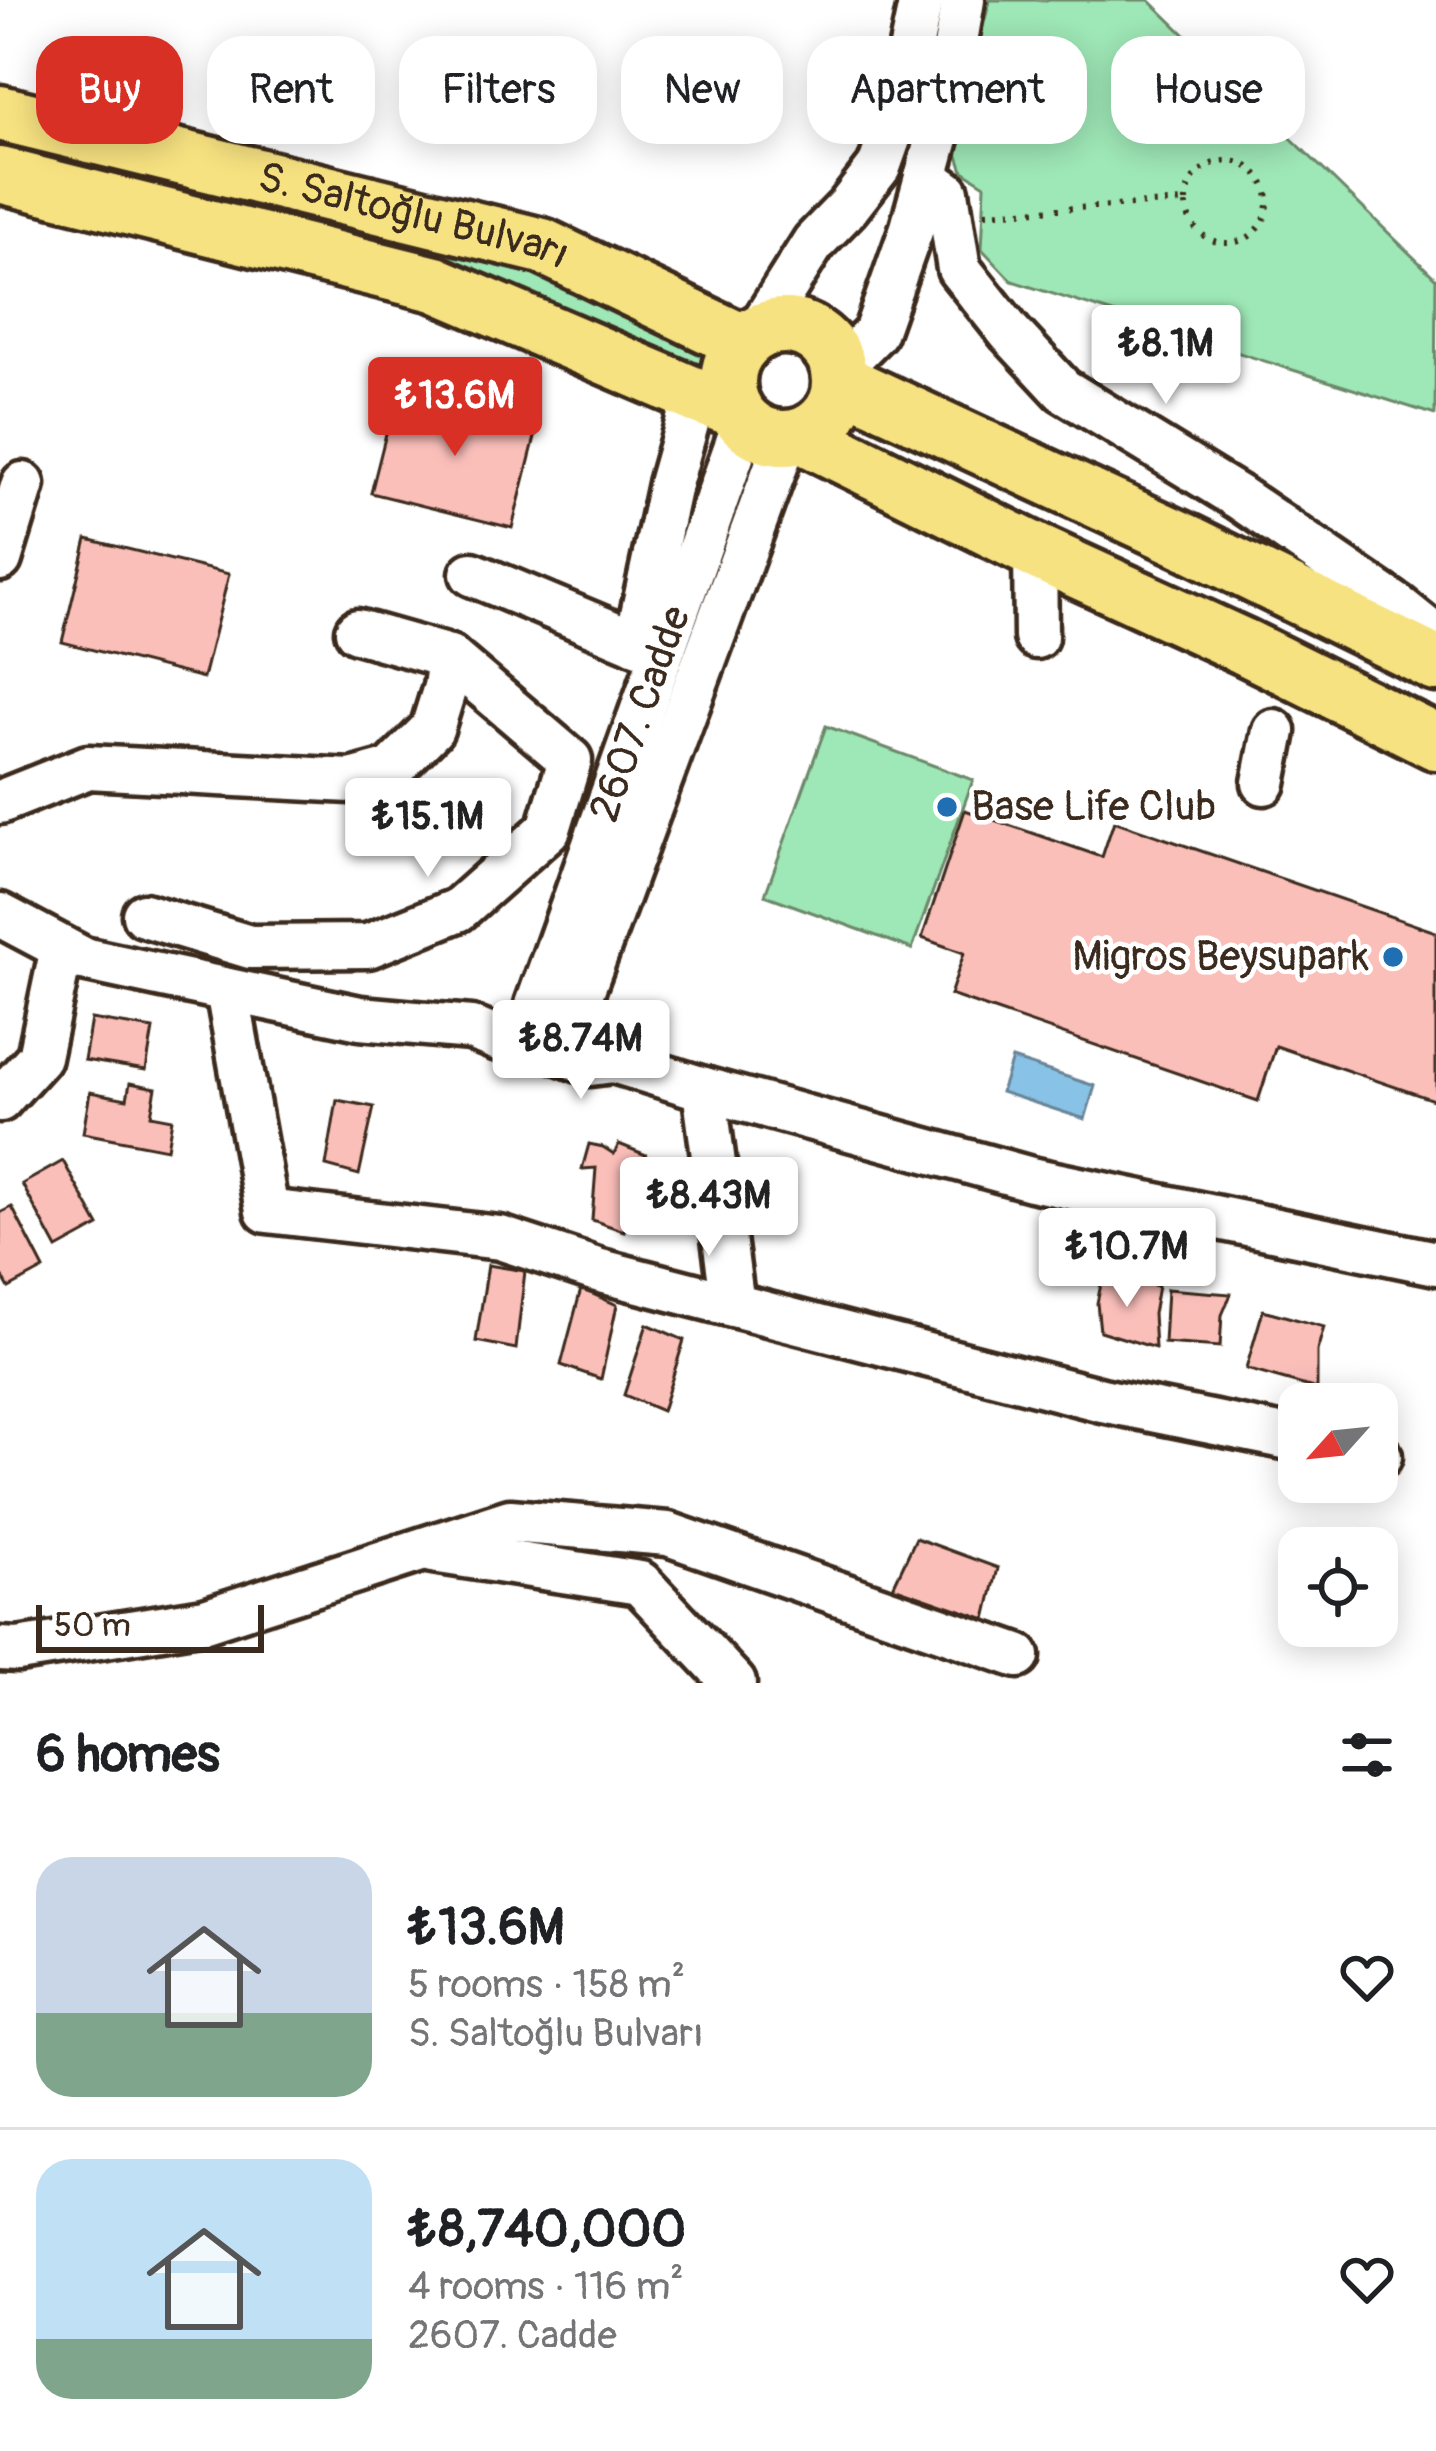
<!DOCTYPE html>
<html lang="en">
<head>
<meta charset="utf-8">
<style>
  :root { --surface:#fff; --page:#f6f6f6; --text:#202124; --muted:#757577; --line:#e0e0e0; --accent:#d93025 }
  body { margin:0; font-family:Pangolin,sans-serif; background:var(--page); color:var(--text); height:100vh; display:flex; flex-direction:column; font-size:45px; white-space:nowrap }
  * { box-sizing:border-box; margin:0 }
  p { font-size:39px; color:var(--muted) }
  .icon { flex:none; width:66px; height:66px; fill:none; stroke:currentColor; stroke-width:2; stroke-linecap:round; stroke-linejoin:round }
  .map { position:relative; height:1683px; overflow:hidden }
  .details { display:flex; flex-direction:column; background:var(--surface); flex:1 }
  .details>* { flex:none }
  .hud { position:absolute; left:36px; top:36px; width:1365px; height:108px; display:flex; gap:24px }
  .needle { width:78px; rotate:243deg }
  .tools { position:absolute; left:1278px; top:1383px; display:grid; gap:24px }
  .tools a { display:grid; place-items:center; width:120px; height:120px; border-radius:24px; background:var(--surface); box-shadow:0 6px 30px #0003; font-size:60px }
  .scale { position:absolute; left:36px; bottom:30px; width:228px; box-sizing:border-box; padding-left:12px; border:6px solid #3b2a1e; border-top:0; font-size:33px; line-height:42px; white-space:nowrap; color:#3b2a1e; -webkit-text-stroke:9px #fff; paint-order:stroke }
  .price { position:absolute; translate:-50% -102px; padding:0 27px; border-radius:12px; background:#fff; color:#222; font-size:39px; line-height:78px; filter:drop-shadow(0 3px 6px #0008) }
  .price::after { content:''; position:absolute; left:50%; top:72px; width:36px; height:27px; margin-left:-18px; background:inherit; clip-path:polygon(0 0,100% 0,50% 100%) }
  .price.selected { background:var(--accent); color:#fff }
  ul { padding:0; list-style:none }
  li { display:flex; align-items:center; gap:36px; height:300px; padding:0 36px }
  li+li { border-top:3px solid var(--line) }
  li span { display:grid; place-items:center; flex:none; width:336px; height:240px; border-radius:36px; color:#555 }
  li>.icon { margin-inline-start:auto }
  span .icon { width:144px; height:144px; fill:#fffc; stroke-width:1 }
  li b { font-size:51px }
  h2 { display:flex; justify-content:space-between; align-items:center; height:144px; padding:0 36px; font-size:51px }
  .tag { padding:0 42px; border-radius:36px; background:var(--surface); box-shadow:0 6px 30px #0003; font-size:42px; line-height:108px }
  .tag.selected { background:var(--accent); color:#fff }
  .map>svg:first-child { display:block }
</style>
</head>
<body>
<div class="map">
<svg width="1436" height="1683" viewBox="0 0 1436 1683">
  <rect width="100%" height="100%" fill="#fff"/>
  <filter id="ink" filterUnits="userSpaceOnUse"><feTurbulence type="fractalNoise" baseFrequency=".00833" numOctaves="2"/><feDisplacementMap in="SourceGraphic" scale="24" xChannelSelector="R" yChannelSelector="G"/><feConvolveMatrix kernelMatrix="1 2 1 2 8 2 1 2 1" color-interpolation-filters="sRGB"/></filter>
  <g filter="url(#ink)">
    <!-- green -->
    <path fill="#9ee7b6" stroke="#6c886a" stroke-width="3" d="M 990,0 L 1149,0 L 1436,279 L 1435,415 L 1012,281 L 982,249 L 985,185 L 963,171 L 953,141 Z
      M 0,151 L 396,244 L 565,279 L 715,353 L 708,381 Z
      M 826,726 L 973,780 L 912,949 L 765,895 Z"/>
    <!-- water -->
    <path fill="#88c2e7" stroke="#698597" stroke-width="3" d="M 1012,1059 L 1095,1086 L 1085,1119 L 1001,1092 Z"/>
    <!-- building -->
    <path fill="#fbbfba" stroke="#3b2a1e" stroke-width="3" d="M 397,390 L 538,425 L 512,528 L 371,493 Z
      M 87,539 L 229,574 L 203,678 L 62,642 Z
      M 965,810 L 1102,857 L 1114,821 L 1436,932 L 1436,1101 L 1276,1046 L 1258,1101 L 950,995 L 964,953 L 922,938 Z
      M 91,1019 L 153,1029 L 146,1070 L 84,1060 Z
      M 130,1083 L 156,1088 L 151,1115 L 172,1119 L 167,1149 L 83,1133 L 90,1092 L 127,1099 Z
      M 337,1100 L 374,1107 L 359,1175 L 326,1166 Z
      M 589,1144 L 603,1147 L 614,1154 L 619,1144 L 646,1155 L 624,1231 L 592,1220 L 596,1168 L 582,1169 Z
      M 63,1161 L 99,1226 L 57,1249 L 22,1184 Z
      M 12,1207 L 44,1269 L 9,1288 L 0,1272 L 0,1213 Z
      M 488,1265 L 525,1271 L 516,1349 L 476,1341 Z
      M 1103,1275 L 1158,1286 L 1153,1314 L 1155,1348 L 1100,1331 L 1097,1303 Z
      M 581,1289 L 617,1305 L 601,1379 L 561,1365 Z
      M 1167,1289 L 1231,1294 L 1222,1315 L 1220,1347 L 1164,1343 Z
      M 1263,1310 L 1324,1327 L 1317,1351 L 1317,1389 L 1246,1369 Z
      M 647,1324 L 684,1340 L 662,1411 L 624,1395 Z
      M 916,1538 L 998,1568 L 986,1619 L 893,1587 Z"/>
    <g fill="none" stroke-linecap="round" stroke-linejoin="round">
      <defs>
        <g id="minor">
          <path d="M 926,177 L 947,192 L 959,269 L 1010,333 L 1063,390 L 1238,497 L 1396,605 L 1436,637"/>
          <path d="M 758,331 L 814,242 L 848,207 L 879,167 L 895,122 L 921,0"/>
          <path d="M 839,369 L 875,333 L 912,228 L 944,113 L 963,0"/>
          <path d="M 1035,551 L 1036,637"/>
          <path d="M 0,559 L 23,484"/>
          <path d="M 472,574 L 661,653"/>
          <path d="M 636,643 L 670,484 L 695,395"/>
          <path d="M 1264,783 L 1274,731"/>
          <path d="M 0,802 L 88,767 L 351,781 L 391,770 L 432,729 L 445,687 L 449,657 L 357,631"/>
          <path d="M 0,915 L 83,959 L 360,1018 L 471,1028 L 498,1039 L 527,1041"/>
          <path d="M 144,915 L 250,947 L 368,946 L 458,910 L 549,829 L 570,760 L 449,657"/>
          <path d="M 227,990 L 267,1211 L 500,1238 L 597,1270 L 1102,1400 L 1299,1440"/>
          <path id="s1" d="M 537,1005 L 744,423"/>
          <path d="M 573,1017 L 786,439"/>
          <path d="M 559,1052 L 590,1064 L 613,1061 L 704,1089 L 1031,1179 L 1436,1263"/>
          <path d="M 704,1089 L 733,1305"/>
          <path d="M 0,1100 L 39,1057 L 62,948"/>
          <path d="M 1377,1456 L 1380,1456"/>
          <path d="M 433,1551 L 640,1583 L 734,1683"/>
          <path d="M 0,1649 L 18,1650 L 205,1620 L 510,1521 L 668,1534 L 1018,1656"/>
        </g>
        <g id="major">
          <path id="s2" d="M 0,113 L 542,246 L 743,342"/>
          <path d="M 0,175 L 435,284 L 695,395 L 734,409"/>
          <circle cx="784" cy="382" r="56"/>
          <path d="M 842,382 L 1187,542 L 1436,664"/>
          <path d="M 803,436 L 1035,551 L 1245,647 L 1436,742"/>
        </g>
      </defs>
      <!-- minor casing -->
      <use href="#minor" stroke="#3b2a1e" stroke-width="51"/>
      <!-- major casing -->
      <use href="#major" stroke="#3b2a1e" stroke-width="63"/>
      <!-- path -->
      <path stroke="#3b2a1e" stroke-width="6" stroke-dasharray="3 9" stroke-linecap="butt" d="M1186 202a41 41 0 1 1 82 0a41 41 0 1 1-82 0Z
        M 985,213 L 1186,202"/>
      <!-- minor -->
      <use href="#minor" stroke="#fff" stroke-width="42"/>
      <!-- major -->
      <use href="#major" stroke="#f7e281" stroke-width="54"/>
    </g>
  </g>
  <!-- markers -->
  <g fill="#1f6fb2" stroke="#fff" stroke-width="4.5">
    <circle cx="947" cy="807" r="12"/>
    <circle cx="1393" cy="957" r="12"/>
  </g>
  <g text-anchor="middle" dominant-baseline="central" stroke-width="9" stroke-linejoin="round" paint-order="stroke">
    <!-- street labels -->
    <g font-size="42" fill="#3b2a1e" stroke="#fff">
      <text stroke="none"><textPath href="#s2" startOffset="426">S. Saltoğlu Bulvarı</textPath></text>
      <text stroke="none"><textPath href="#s1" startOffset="309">2607. Cadde</textPath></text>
    </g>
    <!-- poi labels -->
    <g font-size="42" fill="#3b2a1e" stroke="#fff" text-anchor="start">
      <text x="971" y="807">Base Life Club</text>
      <text x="1369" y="957" text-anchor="end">Migros Beysupark</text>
    </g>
  </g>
</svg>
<div class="tools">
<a><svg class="needle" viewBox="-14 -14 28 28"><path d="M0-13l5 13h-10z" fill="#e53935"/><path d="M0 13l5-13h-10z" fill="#757577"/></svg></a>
<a><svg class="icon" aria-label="locate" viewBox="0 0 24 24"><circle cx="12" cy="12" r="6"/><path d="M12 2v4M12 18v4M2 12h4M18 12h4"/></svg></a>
</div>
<div class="scale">50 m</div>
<b class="price" style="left:1166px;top:407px">₺8.1M</b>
<b class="price selected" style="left:455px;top:459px">₺13.6M</b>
<b class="price" style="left:428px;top:880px">₺15.1M</b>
<b class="price" style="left:581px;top:1102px">₺8.74M</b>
<b class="price" style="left:709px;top:1259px">₺8.43M</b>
<b class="price" style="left:1127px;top:1310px">₺10.7M</b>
<div class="hud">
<a class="tag selected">Buy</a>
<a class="tag">Rent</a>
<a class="tag">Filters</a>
<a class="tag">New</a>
<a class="tag">Apartment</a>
<a class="tag">House</a>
</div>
</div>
<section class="details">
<h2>6 homes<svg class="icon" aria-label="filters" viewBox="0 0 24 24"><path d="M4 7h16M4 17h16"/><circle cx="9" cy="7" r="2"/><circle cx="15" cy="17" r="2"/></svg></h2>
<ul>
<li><span style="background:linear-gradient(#c9d6e8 65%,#7fa58c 0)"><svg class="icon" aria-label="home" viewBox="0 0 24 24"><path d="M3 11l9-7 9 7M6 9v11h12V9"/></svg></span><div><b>₺13.6M</b><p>5 rooms · 158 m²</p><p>S. Saltoğlu Bulvarı</p></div><svg class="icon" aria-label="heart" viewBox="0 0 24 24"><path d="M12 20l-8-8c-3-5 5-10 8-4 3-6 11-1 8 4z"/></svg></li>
<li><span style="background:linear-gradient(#bfe0f5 75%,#7fa58c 0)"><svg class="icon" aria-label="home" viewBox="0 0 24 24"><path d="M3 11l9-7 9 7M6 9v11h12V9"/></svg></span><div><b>₺8,740,000</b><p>4 rooms · 116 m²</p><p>2607. Cadde</p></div><svg class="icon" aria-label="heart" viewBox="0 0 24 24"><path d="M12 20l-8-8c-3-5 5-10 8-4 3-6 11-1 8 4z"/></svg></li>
</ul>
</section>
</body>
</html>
